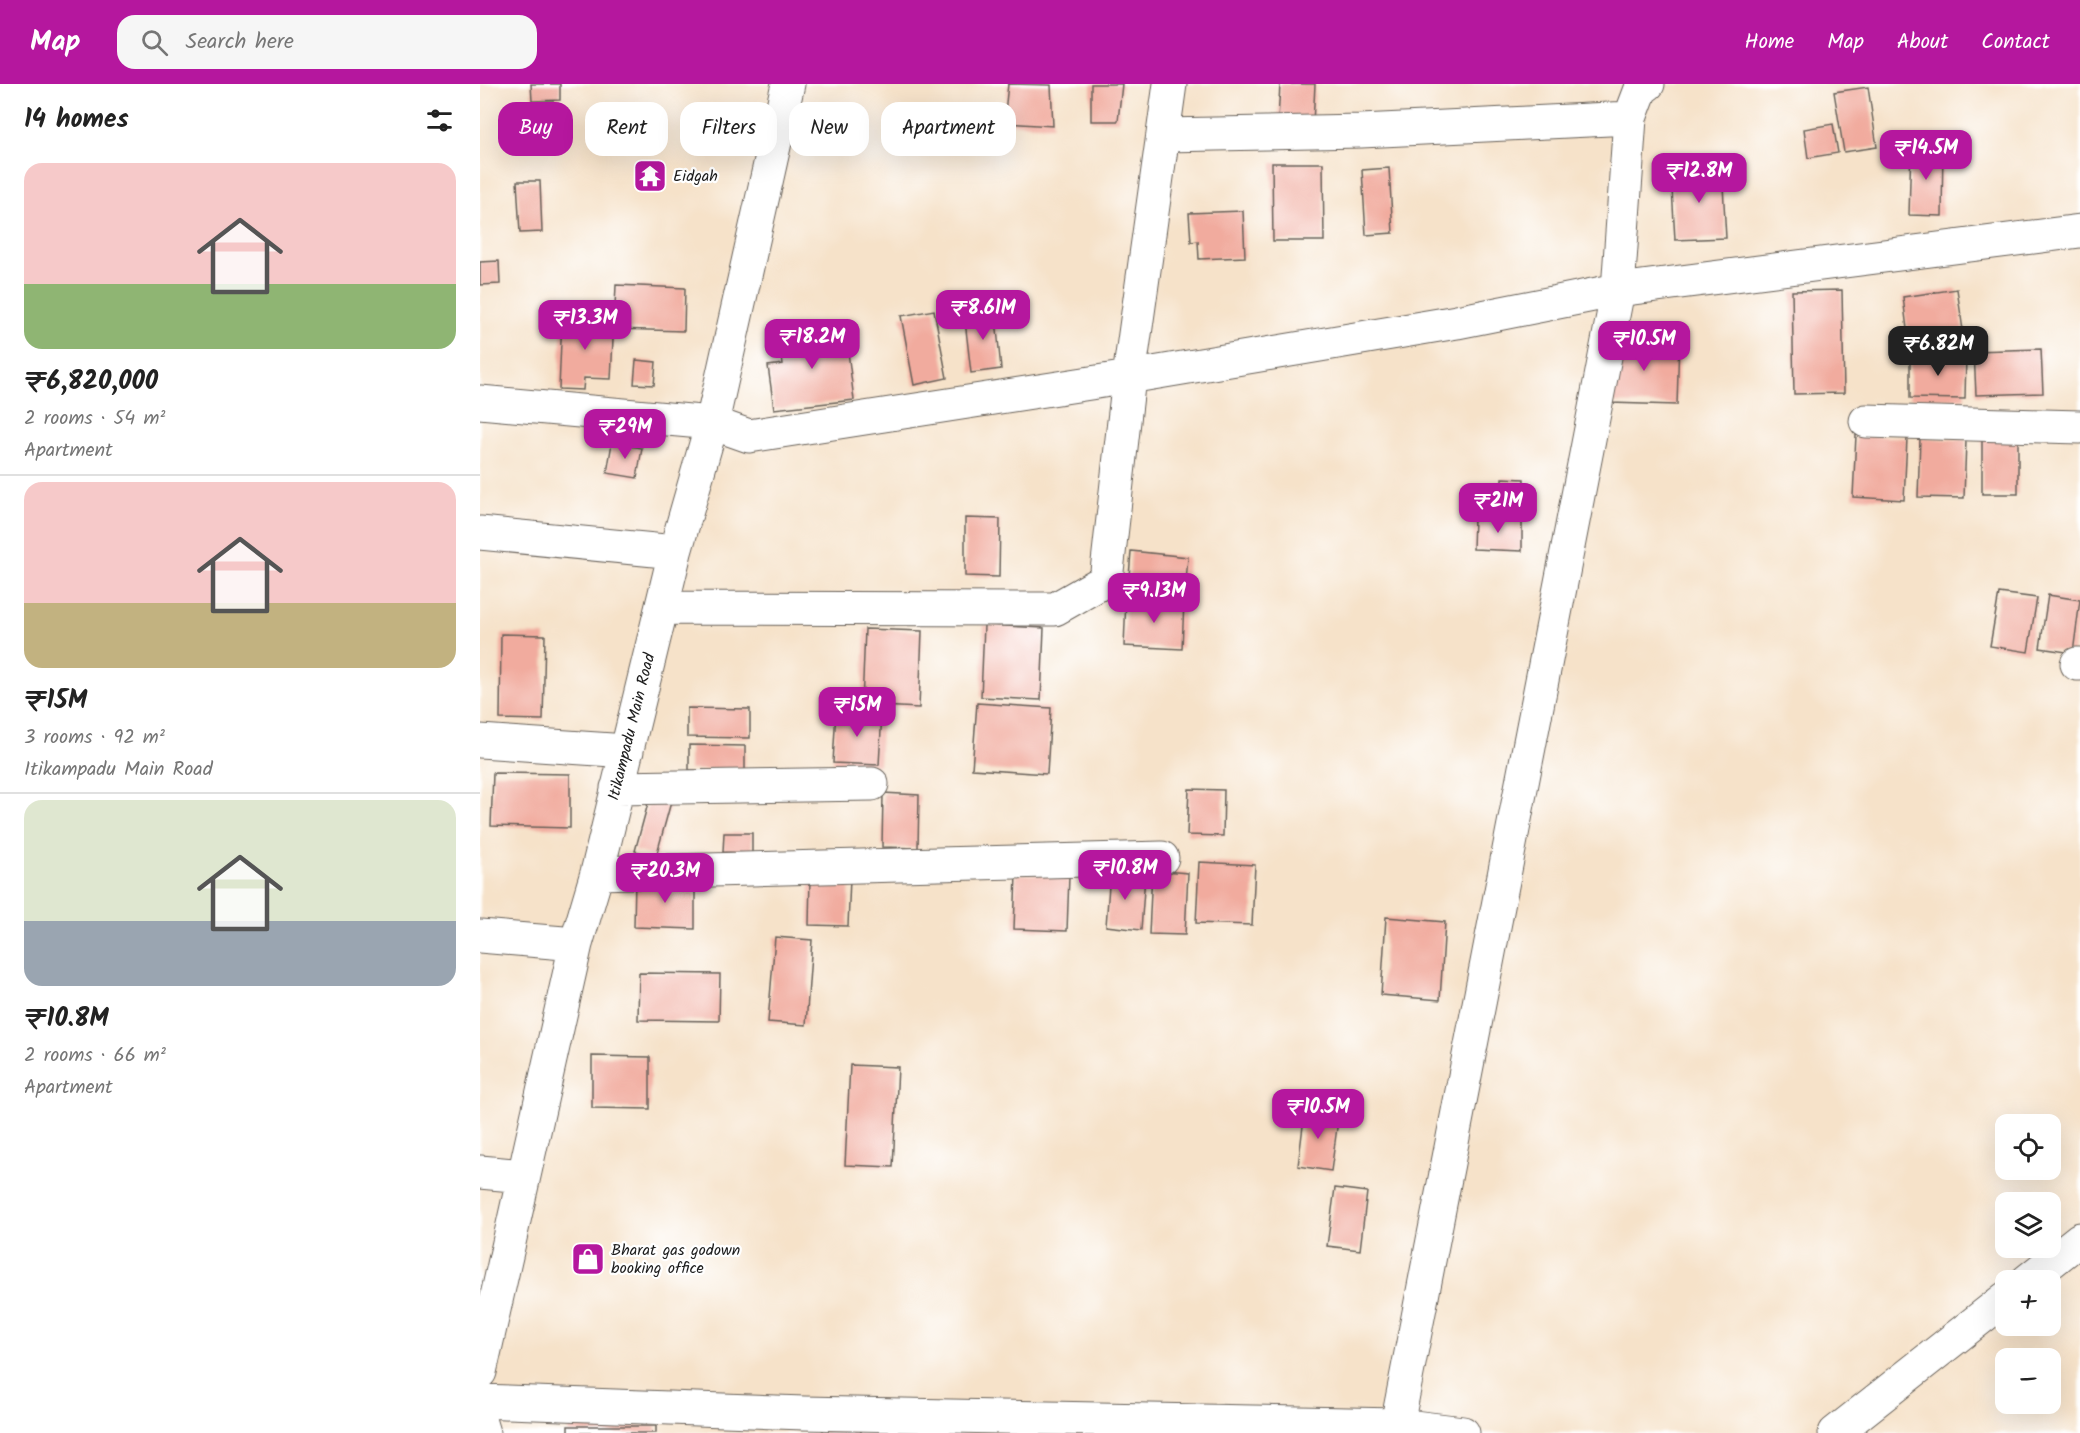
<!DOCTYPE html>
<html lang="en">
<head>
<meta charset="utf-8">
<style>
  :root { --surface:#fff; --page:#f6f6f6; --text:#222; --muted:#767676; --line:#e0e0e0; --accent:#b5179e }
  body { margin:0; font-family:Kalam,sans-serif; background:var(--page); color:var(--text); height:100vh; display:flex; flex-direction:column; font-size:22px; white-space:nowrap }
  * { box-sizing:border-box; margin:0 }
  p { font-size:20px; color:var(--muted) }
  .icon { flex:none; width:33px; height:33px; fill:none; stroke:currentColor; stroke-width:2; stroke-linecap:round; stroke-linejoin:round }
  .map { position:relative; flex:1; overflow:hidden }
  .sheet { display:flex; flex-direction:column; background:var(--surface); width:480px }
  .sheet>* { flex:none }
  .top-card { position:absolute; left:18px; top:18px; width:570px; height:54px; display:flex; gap:12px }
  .buttons { position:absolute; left:1515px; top:1030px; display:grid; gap:12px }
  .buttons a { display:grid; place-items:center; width:66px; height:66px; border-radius:12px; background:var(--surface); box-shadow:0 6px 24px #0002; font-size:30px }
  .price { position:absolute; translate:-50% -51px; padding:0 14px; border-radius:12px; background:var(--accent); color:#fff; font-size:20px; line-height:39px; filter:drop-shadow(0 2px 3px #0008) }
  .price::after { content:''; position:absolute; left:50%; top:36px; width:18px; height:14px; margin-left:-9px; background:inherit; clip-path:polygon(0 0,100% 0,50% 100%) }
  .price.selected { background:#222; color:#fff }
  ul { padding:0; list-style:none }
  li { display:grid; align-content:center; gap:12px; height:318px; padding:0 24px }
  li+li { border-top:2px solid var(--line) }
  li span { display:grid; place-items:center; height:186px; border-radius:18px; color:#555 }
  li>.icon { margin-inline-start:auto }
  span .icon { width:108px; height:108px; fill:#fffc; stroke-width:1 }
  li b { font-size:26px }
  h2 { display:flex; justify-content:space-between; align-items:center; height:72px; padding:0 24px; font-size:26px }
  .chip { padding:0 21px; border-radius:18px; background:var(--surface); box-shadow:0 6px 24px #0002; font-size:21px; line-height:54px }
  .chip.selected { background:var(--accent); color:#fff }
  header { display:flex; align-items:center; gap:36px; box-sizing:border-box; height:84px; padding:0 30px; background:var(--accent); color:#fff }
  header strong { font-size:28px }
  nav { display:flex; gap:33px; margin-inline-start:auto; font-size:21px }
  .search { width:420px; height:54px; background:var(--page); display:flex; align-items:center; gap:15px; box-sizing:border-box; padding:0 21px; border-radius:18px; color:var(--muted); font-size:22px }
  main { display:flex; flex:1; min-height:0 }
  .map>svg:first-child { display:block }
</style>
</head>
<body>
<header>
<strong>Map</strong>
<div class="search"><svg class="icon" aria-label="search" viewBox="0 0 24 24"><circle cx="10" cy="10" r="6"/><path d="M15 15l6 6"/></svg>Search here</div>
<nav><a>Home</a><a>Map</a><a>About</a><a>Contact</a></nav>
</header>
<main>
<section class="sheet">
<h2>14 homes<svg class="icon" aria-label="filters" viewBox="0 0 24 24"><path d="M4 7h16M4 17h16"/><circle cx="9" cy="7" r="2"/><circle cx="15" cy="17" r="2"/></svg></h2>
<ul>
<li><span style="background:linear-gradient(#f6c9c9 65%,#8fb573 0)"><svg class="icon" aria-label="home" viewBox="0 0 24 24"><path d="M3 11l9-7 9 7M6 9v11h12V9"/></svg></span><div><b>₹6,820,000</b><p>2 rooms · 54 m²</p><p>Apartment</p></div></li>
<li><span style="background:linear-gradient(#f6c9c9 65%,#c2b280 0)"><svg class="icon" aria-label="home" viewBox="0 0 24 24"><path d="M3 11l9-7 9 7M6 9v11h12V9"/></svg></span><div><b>₹15M</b><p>3 rooms · 92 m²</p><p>Itikampadu Main Road</p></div></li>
<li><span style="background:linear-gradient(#dfe7d0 65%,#9aa5b1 0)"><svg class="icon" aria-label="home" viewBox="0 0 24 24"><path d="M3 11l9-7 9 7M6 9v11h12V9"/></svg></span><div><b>₹10.8M</b><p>2 rooms · 66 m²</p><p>Apartment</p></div></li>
</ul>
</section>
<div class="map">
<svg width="1600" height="1349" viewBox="0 0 1600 1349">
  <rect width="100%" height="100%" fill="#fff"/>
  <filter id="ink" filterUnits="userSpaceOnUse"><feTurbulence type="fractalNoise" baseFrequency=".0167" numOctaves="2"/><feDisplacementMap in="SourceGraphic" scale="12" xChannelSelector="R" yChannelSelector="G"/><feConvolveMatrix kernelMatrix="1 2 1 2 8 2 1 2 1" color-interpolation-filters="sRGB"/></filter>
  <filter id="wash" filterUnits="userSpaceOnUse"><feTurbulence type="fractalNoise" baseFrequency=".008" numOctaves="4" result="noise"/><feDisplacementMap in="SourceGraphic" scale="24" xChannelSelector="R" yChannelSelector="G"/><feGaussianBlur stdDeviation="1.35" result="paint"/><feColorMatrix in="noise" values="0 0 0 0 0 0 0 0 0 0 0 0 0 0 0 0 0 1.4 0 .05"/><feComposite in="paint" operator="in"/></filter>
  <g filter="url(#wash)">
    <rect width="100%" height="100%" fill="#f6e2c9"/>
    <g id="blocks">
      <!-- building -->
      <path fill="#f1ab9e" d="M 51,0 L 80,0 L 80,16 L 52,17 Z
        M 528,0 L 571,1 L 573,42 L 526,39 L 524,38 Z
        M 611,0 L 642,0 L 638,37 L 611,37 Z
        M 800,0 L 835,0 L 833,40 L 798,37 Z
        M 1388,3 L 1397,63 L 1364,68 L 1354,8 Z
        M 1353,40 L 1358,69 L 1328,74 L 1324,45 Z
        M 1431,62 L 1463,62 L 1462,132 L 1429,131 Z
        M 792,79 L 843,79 L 844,157 L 793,157 Z
        M 909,84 L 913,149 L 886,151 L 882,86 Z
        M 1242,84 L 1246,154 L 1195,156 L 1191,87 Z
        M 37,97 L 60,97 L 62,148 L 40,149 Z
        M 763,127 L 765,173 L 719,175 L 718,157 L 711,158 L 709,129 Z
        M 19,177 L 20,200 L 0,201 L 0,178 Z
        M 136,201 L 205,204 L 204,247 L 134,245 Z
        M 1477,205 L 1484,253 L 1429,261 L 1423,213 Z
        M 1362,206 L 1364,309 L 1314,310 L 1312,207 Z
        M 515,225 L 521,285 L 491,289 L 484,228 Z
        M 454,226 L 467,294 L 434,301 L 421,232 Z
        M 82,233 L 134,235 L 131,295 L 104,294 L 103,306 L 79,305 Z
        M 365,244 L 374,316 L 294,325 L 288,282 L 303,280 L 299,252 Z
        M 1132,254 L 1199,256 L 1197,321 L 1130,319 Z
        M 1561,265 L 1563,309 L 1496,311 L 1494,267 Z
        M 1430,271 L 1486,271 L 1485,315 L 1430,314 Z
        M 156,276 L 176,278 L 174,301 L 154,300 Z
        M 1376,351 L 1427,354 L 1424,416 L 1373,413 Z
        M 1502,353 L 1538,354 L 1538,410 L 1502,410 Z
        M 1440,354 L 1486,356 L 1484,414 L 1438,413 Z
        M 132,359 L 162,364 L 157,394 L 127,389 Z
        M 1022,394 L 1044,395 L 1043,427 L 1022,426 Z
        M 994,433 L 1042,435 L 1042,467 L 993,465 Z
        M 485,434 L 520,435 L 519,493 L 485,492 Z
        M 651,467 L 708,473 L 705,511 L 648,506 Z
        M 1519,509 L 1557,514 L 1548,568 L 1510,562 Z
        M 1568,511 L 1600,516 L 1593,569 L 1560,564 Z
        M 646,515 L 704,517 L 702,565 L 644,562 Z
        M 504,541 L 564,544 L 561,616 L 501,613 Z
        M 385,545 L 442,547 L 439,624 L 382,621 Z
        M 21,550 L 65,551 L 63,636 L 20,635 Z
        M 497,619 L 571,624 L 567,690 L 492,685 Z
        M 207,624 L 270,625 L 270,654 L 207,653 Z
        M 356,626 L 402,629 L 399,681 L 353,679 Z
        M 209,661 L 265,662 L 265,686 L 209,686 Z
        M 13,689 L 90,690 L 90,744 L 11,742 Z
        M 709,705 L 744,706 L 743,752 L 707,751 Z
        M 403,709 L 439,711 L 438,764 L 402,763 Z
        M 170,712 L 191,718 L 176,773 L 155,767 Z
        M 244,749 L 272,749 L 272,769 L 243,768 Z
        M 719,778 L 775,781 L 772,841 L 716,839 Z
        M 672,786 L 708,789 L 705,851 L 669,850 Z
        M 630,788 L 665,792 L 661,846 L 626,842 Z
        M 536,790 L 589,792 L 587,847 L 534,845 Z
        M 330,793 L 370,794 L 368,842 L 329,841 Z
        M 155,796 L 215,797 L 215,845 L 154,843 Z
        M 906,833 L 965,838 L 960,916 L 901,911 Z
        M 295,853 L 332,856 L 326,941 L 288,938 Z
        M 159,889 L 240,890 L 239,937 L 158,936 Z
        M 112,972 L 170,973 L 170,1025 L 112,1024 Z
        M 370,981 L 418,983 L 413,1083 L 365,1081 Z
        M 825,1026 L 859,1029 L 851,1087 L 818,1082 Z
        M 855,1104 L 887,1108 L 880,1166 L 847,1162 Z
        M 88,1342 L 176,1342 L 176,1349 L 88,1349 Z
        M 343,1343 L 381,1346 L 381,1349 L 343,1349 Z"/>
    </g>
  </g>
  <g filter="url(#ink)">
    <use href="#blocks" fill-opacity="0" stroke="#686159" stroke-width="1.5"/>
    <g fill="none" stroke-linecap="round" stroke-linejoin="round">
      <defs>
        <path id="minor" d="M 684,51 L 881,47 L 1150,34
          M 0,318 L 232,339 L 269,352 L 649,293 L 977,238 L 1138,206 L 1600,147
          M 1386,337 L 1600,343
          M 0,449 L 195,468
          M 182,524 L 575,525 L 626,496 L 649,293 L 690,0
          M 1597,580 L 1600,580
          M 0,657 L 147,667
          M 137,704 L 392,700
          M 117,789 L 682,774
          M 0,852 L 96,860
          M 0,1088 L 44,1092
          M 1547,1197 L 1600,1155
          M 0,1288 L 96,860 L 117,789 L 195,468 L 232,339 L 308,0
          M 0,1317 L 324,1329 L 917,1341 L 983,1349
          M 0,1339 L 3,1349
          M 917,1341 L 1138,206 L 1150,34 L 1161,5 L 1168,0
          M 1355,1349 L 1526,1214"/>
      </defs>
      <!-- minor casing -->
      <use href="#minor" stroke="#686159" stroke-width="35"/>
      <!-- minor -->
      <use href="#minor" stroke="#fff" stroke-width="33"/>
    </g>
  </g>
  <!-- icons -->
  <defs>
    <symbol id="temple-square" viewBox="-11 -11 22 22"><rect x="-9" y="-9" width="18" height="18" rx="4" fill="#b5179e" stroke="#fff"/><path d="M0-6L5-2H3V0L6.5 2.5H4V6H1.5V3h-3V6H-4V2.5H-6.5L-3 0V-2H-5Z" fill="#fff"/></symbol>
    <symbol id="shop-square" viewBox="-11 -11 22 22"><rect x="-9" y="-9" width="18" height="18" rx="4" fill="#b5179e" stroke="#fff"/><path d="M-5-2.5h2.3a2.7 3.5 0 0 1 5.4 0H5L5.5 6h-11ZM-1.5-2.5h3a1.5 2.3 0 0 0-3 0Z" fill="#fff"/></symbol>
  </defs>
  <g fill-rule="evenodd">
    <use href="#temple-square" x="151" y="73" width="38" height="38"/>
    <use href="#shop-square" x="89" y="1156" width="38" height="38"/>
  </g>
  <g text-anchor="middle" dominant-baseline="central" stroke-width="4.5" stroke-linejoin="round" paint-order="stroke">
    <!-- poi labels -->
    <g font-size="16" fill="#1c1c1c" stroke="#fff" text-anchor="start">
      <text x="193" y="92">Eidgah</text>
      <text x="131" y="1166">Bharat gas godown<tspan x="131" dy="18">booking office</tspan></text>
    </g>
    <!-- street labels -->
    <g font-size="16" fill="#1c1c1c" stroke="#fff">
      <text transform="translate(152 643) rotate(-76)">Itikampadu Main Road</text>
    </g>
  </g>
</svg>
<div class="buttons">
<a><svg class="icon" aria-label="locate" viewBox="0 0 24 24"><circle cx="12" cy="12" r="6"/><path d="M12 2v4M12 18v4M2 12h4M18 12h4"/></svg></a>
<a><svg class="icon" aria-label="layers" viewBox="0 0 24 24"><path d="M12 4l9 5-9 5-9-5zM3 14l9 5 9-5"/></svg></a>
<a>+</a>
<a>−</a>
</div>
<b class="price" style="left:1446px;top:97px">₹14.5M</b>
<b class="price" style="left:1219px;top:120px">₹12.8M</b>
<b class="price" style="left:503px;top:257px">₹8.61M</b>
<b class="price" style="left:105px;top:267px">₹13.3M</b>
<b class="price" style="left:332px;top:286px">₹18.2M</b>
<b class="price" style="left:1164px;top:288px">₹10.5M</b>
<b class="price selected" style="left:1458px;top:293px">₹6.82M</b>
<b class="price" style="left:145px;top:376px">₹29M</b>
<b class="price" style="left:1018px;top:450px">₹21M</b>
<b class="price" style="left:674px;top:540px">₹9.13M</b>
<b class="price" style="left:377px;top:654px">₹15M</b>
<b class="price" style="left:645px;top:817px">₹10.8M</b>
<b class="price" style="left:185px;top:820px">₹20.3M</b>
<b class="price" style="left:838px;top:1056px">₹10.5M</b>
<div class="top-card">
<a class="chip selected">Buy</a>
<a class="chip">Rent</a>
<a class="chip">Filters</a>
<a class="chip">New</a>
<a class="chip">Apartment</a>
</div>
</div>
</main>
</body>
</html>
